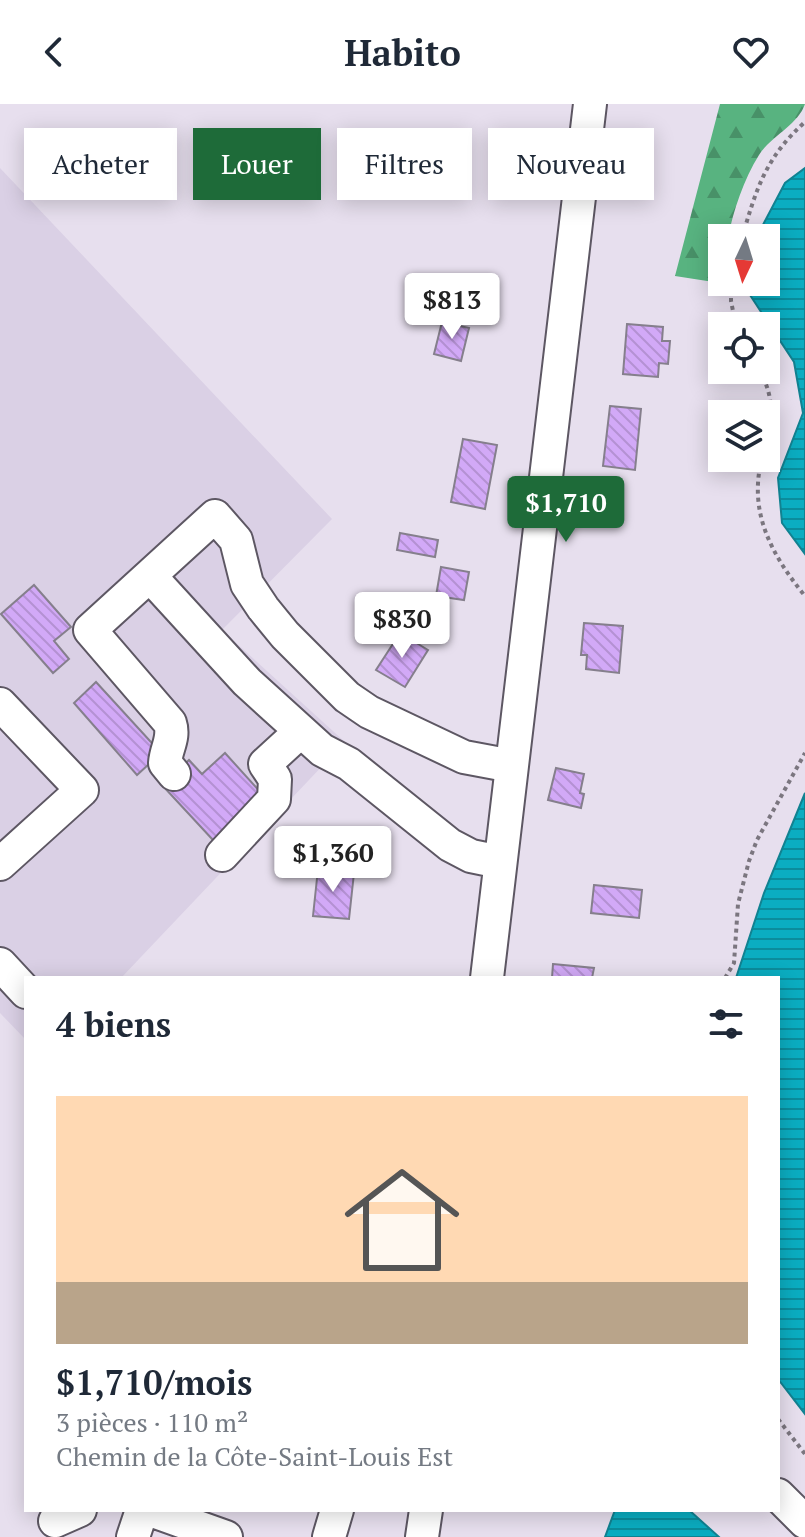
<!DOCTYPE html>
<html lang="fr">
<head>
<meta charset="utf-8">
<style>
  :root { --surface:#fff; --page:#f2f2f3; --text:#1f2937; --muted:#747a83; --line:#e0e1e3; --accent:#1e6b39 }
  body { margin:0; font-family:"PT Serif",serif; background:var(--page); color:var(--text); height:100vh; display:flex; flex-direction:column; font-size:30px; white-space:nowrap }
  * { box-sizing:border-box; margin:0 }
  p { font-size:26px; color:var(--muted) }
  .icon { flex:none; width:44px; height:44px; fill:none; stroke:currentColor; stroke-width:2; stroke-linecap:round; stroke-linejoin:round }
  .map { position:relative; flex:1; overflow:hidden }
  .sheet { position:absolute; left:24px; top:872px; width:756px; height:536px; display:flex; flex-direction:column; background:var(--surface); border-radius:0px; box-shadow:0 4px 20px #0003 }
  .sheet>* { flex:none }
  .guide { position:absolute; left:24px; top:24px; width:758px; height:72px; display:flex; gap:16px }
  .needle { width:52px; rotate:184deg }
  .controls { position:absolute; left:708px; top:120px; display:grid; gap:16px }
  .controls a { display:grid; place-items:center; width:72px; height:72px; border-radius:0px; background:var(--surface); box-shadow:0 4px 20px #0003; font-size:40px }
  .price { position:absolute; translate:-50% -68px; padding:0 18px; border-radius:8px; background:#fff; color:#222; font-size:26px; line-height:52px; filter:drop-shadow(0 2px 4px #0008) }
  .price::after { content:''; position:absolute; left:50%; top:48px; width:24px; height:18px; margin-left:-12px; background:inherit; clip-path:polygon(0 0,100% 0,50% 100%) }
  .price.current { background:var(--accent); color:#fff }
  ul { padding:0; list-style:none }
  li { display:grid; align-content:center; gap:16px; height:424px; padding:0 32px }
  li+li { border-top:2px solid var(--line) }
  li span { display:grid; place-items:center; height:248px; border-radius:0px; color:#555 }
  li>.icon { margin-inline-start:auto }
  span .icon { width:144px; height:144px; fill:#fffc; stroke-width:1 }
  li b { font-size:34px }
  h2 { display:flex; justify-content:space-between; align-items:center; height:96px; padding:0 32px; font-size:34px }
  .chip { padding:0 28px; border-radius:0px; background:var(--surface); box-shadow:0 4px 20px #0003; font-size:28px; line-height:72px }
  .chip.current { background:var(--accent); color:#fff }
  header { display:flex; justify-content:space-between; align-items:center; height:104px; padding:0 32px; background:var(--surface); font-size:36px; font-weight:700 }
  .map>svg:first-child { display:block }
</style>
</head>
<body>
<header><svg class="icon" aria-label="back" viewBox="0 0 24 24"><path d="M15 5l-7 7 7 7"/></svg>Habito<svg class="icon" aria-label="heart" viewBox="0 0 24 24"><path d="M12 20l-8-8c-3-5 5-10 8-4 3-6 11-1 8 4z"/></svg></header>
<div class="map">
<svg width="805" height="1433" viewBox="0 0 805 1433">
  <defs>
    <pattern id="forest-firs" width="22" height="20" patternUnits="userSpaceOnUse" patternTransform="scale(2)"><rect width="22" height="20" fill="#58b380"/><path d="M5 1l3.5 6h-7zM16 11l3.5 6h-7z" fill="#489168"/></pattern>
    <pattern id="water-rules" width="6" height="5" patternUnits="userSpaceOnUse" patternTransform="scale(2)"><rect width="6" height="5" fill="#0badc1"/><path d="M0 2.5h6" fill="none" stroke="#0b8c9c"/></pattern>
    <pattern id="building-back-hatch" width="6" height="6" patternUnits="userSpaceOnUse" patternTransform="scale(2)"><rect width="6" height="6" fill="#d2a9f7"/><path d="M-1 5l2 2M0 0l6 6M5-1l2 2" fill="none" stroke="#b491d3"/></pattern>
  </defs>
  <rect width="100%" height="100%" fill="#e7dfee"/>
  <!-- built -->
  <path fill="#dad0e5" d="M 0,64 L 332,415 L 222,526 L 345,638 L 121,874 L 26,874 L 26,936 L 0,909 Z"/>
  <!-- forest -->
  <path fill="url(#forest-firs)" d="M 720,0 L 805,0 C 798,21 771,32 759,51 C 744,75 733,107 728,134 L 722,134 L 720,179 L 675,172 Z"/>
  <!-- water -->
  <path fill="url(#water-rules)" stroke="#118291" stroke-width="2" d="M 805,64 L 805,450 L 782,419 L 778,374 L 803,309 L 794,258 L 748,188 L 747,178 L 766,178 L 766,134 L 756,134 L 785,79 Z
    M 805,689 L 805,1310 L 778,1275 L 778,874 L 736,874 L 764,789 Z
    M 615,1406 L 689,1406 L 719,1433 L 605,1433 Z"/>
  <!-- building -->
  <path fill="url(#building-back-hatch)" stroke="#857f8c" stroke-width="2" d="M 442,218 L 469,224 L 461,257 L 434,250 Z
    M 627,220 L 663,223 L 662,237 L 670,237 L 668,260 L 659,259 L 658,273 L 623,270 Z
    M 610,302 L 641,305 L 635,366 L 603,362 Z
    M 463,335 L 497,341 L 485,405 L 451,398 Z
    M 400,429 L 438,436 L 435,453 L 397,446 Z
    M 441,463 L 469,468 L 464,496 L 436,492 Z
    M 34,481 L 71,523 L 54,537 L 69,555 L 53,569 L 1,510 Z
    M 584,519 L 623,522 L 619,569 L 586,565 L 587,551 L 581,551 Z
    M 400,529 L 428,546 L 405,583 L 376,566 Z
    M 96,578 L 161,649 L 137,671 L 74,599 Z
    M 225,649 L 263,691 L 213,736 L 162,681 L 189,656 L 202,670 Z
    M 556,664 L 584,670 L 580,689 L 584,690 L 581,704 L 548,696 Z
    M 318,765 L 354,769 L 349,815 L 313,812 Z
    M 594,781 L 642,786 L 639,814 L 591,809 Z
    M 553,860 L 594,864 L 592,874 L 552,874 Z"/>
  <g fill="none" stroke-linecap="round" stroke-linejoin="round">
    <defs>
      <path id="minor" d="M 150,472 L 247,578 L 322,646 L 349,660 L 450,741 L 471,752 L 500,758
        M 0,600 L 82,686 L 0,760
        M 174,670 L 165,659 C 166,644 175,634 170,619 L 90,526 L 215,412 L 236,436 L 247,480 L 263,504 L 285,531 L 347,593 L 369,608 L 464,653 L 512,662
        M 222,751 L 274,695 L 275,675 L 265,660 L 301,627
        M 0,860 L 26,888
        M 487,874 L 590,0
        M 778,1391 L 805,1418
        M 150,1406 L 226,1433
        M 55,1417 L 80,1406
        M 133,1433 L 142,1406
        M 329,1433 L 337,1406
        M 422,1433 L 426,1406"/>
    </defs>
    <!-- minor casing -->
    <use href="#minor" stroke="#5d5763" stroke-width="36"/>
    <!-- path -->
    <path stroke="#7b767f" stroke-width="4" stroke-dasharray="4 4" stroke-linecap="butt" d="M 742,134 C 756,85 766,53 805,18
      M 731,178 L 731,197 L 736,222
      M 759,266 C 774,291 773,313 766,340
      M 762,354 C 748,408 771,450 805,492
      M 725,874 L 734,859 L 738,800 L 749,757 L 757,736 L 805,649
      M 778,1315 L 805,1350"/>
    <!-- minor -->
    <use href="#minor" stroke="#fff" stroke-width="32"/>
  </g>
</svg>
<div class="controls">
<a><svg class="needle" viewBox="-14 -14 28 28"><path d="M0-13l5 13h-10z" fill="#e53935"/><path d="M0 13l5-13h-10z" fill="#747a83"/></svg></a>
<a><svg class="icon" aria-label="locate" viewBox="0 0 24 24"><circle cx="12" cy="12" r="6"/><path d="M12 2v4M12 18v4M2 12h4M18 12h4"/></svg></a>
<a><svg class="icon" aria-label="layers" viewBox="0 0 24 24"><path d="M12 4l9 5-9 5-9-5zM3 14l9 5 9-5"/></svg></a>
</div>
<b class="price" style="left:452px;top:237px">$813</b>
<b class="price current" style="left:566px;top:440px">$1,710</b>
<b class="price" style="left:402px;top:556px">$830</b>
<b class="price" style="left:333px;top:790px">$1,360</b>
<div class="guide">
<a class="chip">Acheter</a>
<a class="chip current">Louer</a>
<a class="chip">Filtres</a>
<a class="chip">Nouveau</a>
</div>
<section class="sheet">
<h2>4 biens<svg class="icon" aria-label="filters" viewBox="0 0 24 24"><path d="M4 7h16M4 17h16"/><circle cx="9" cy="7" r="2"/><circle cx="15" cy="17" r="2"/></svg></h2>
<ul>
<li><span style="background:linear-gradient(#ffd9b3 75%,#b9a48a 0)"><svg class="icon" aria-label="home" viewBox="0 0 24 24"><path d="M3 11l9-7 9 7M6 9v11h12V9"/></svg></span><div><b>$1,710/mois</b><p>3 pièces · 110 m²</p><p>Chemin de la Côte-Saint-Louis Est</p></div></li>
</ul>
</section>
</div>
</body>
</html>
